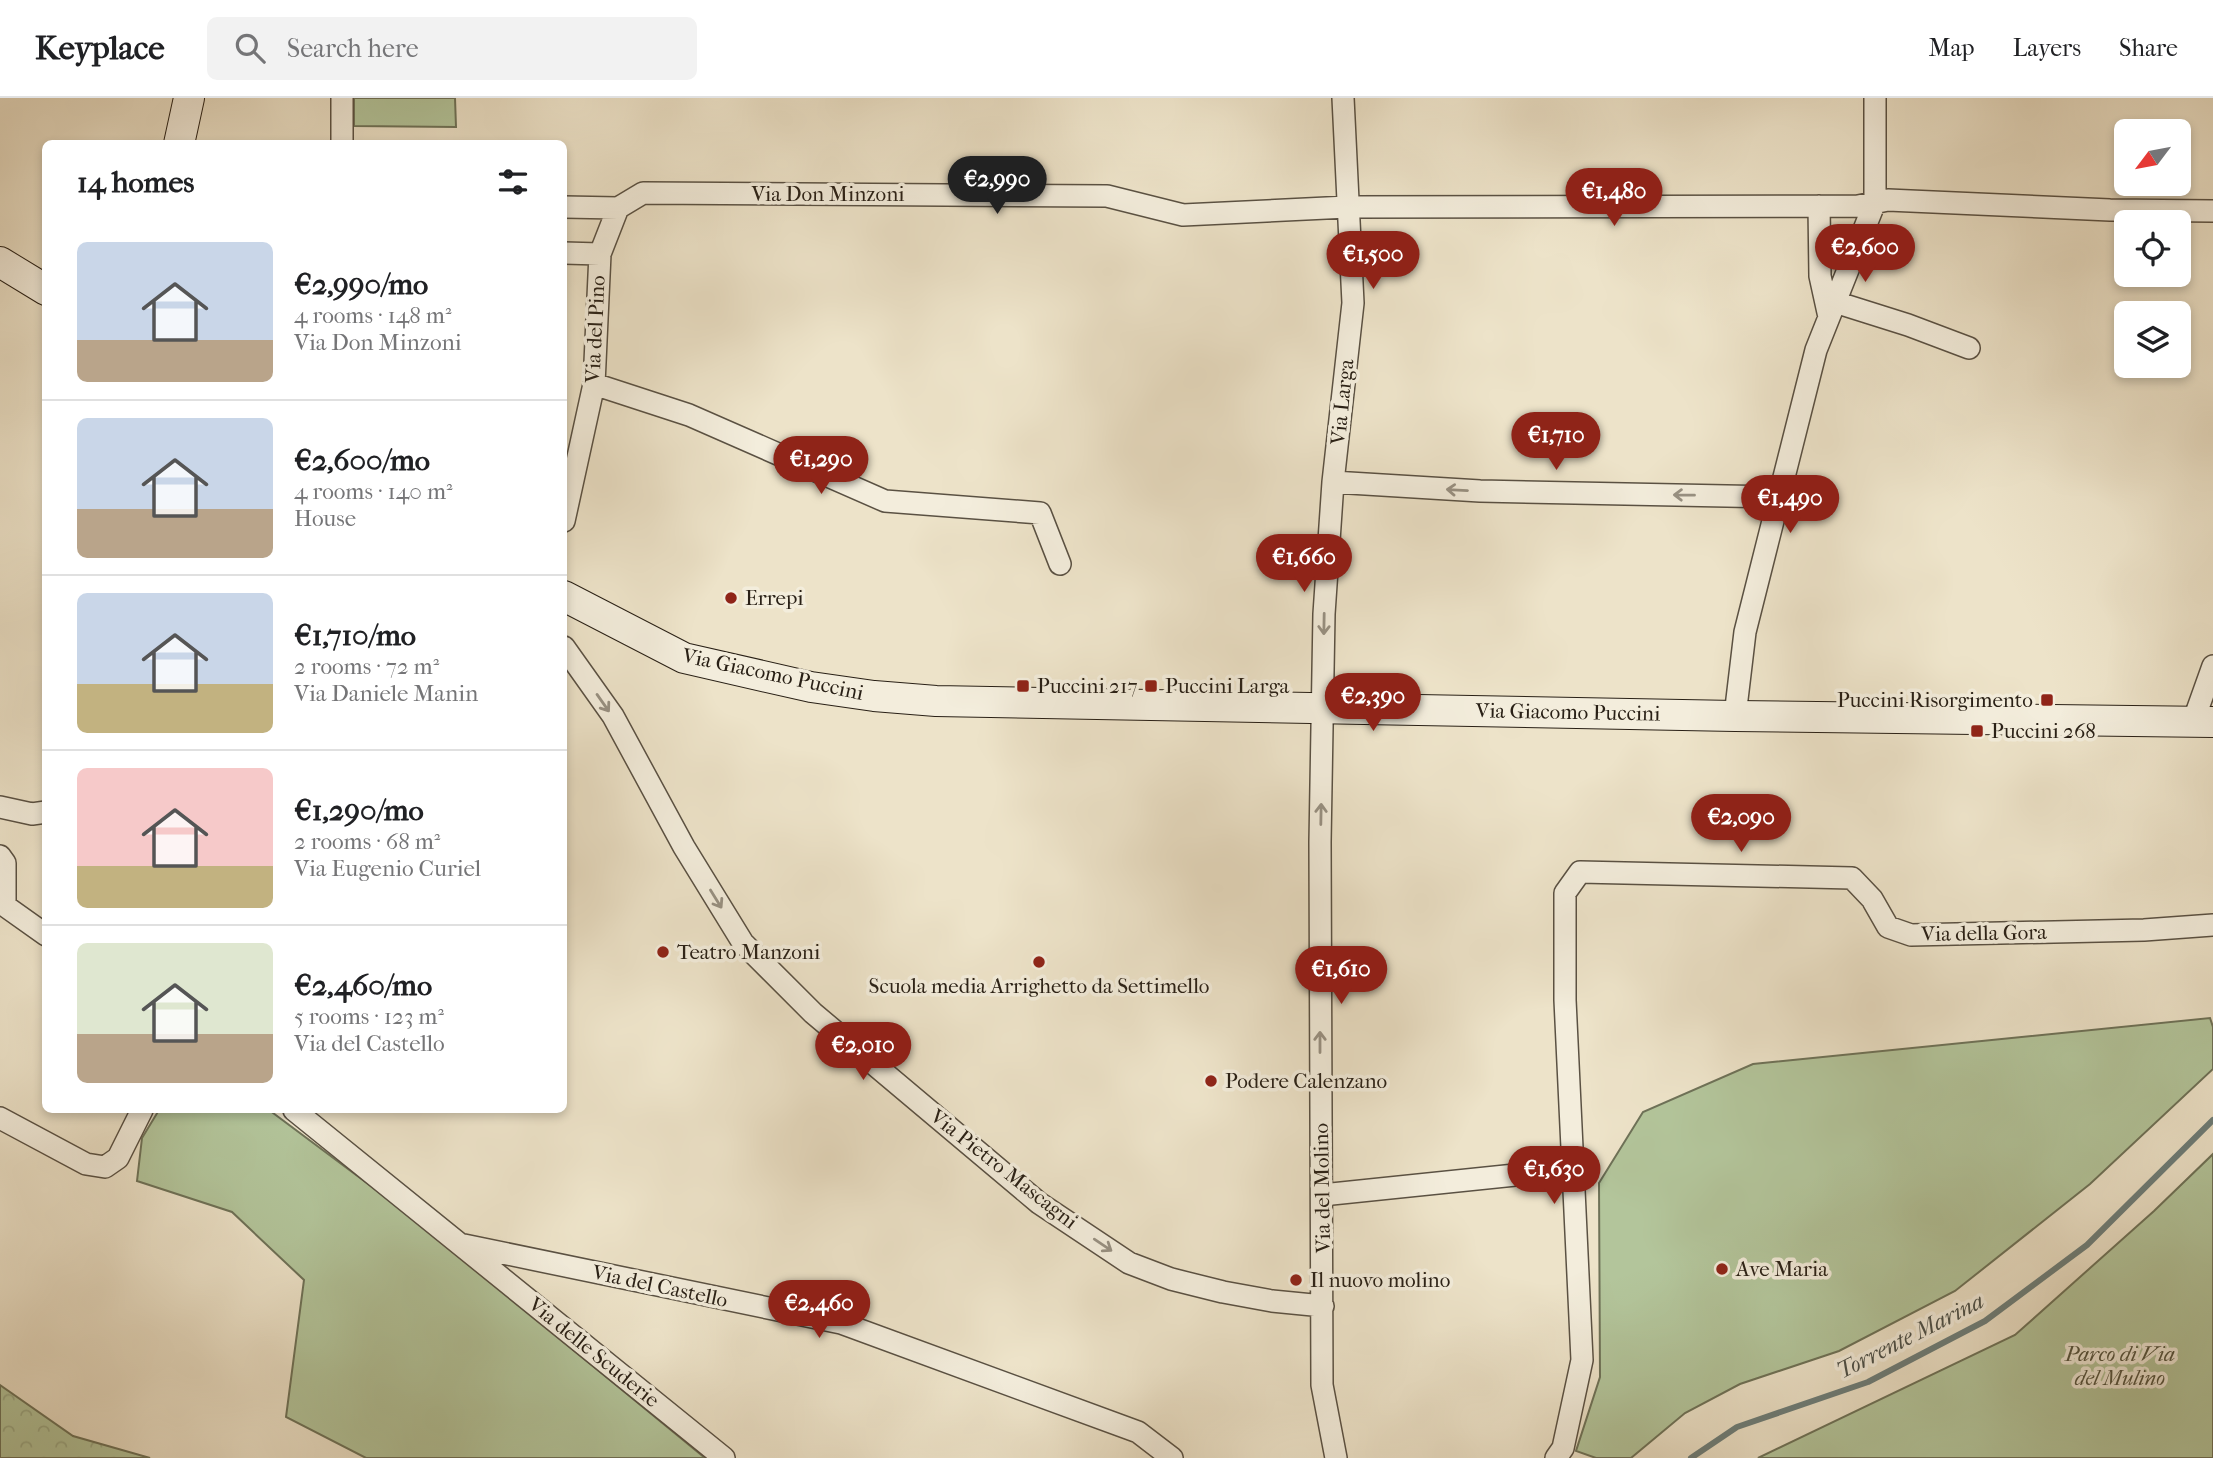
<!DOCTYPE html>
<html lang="en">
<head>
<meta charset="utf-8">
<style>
  :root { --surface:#fff; --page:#f2f2f2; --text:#202124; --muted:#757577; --line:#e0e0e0; --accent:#8f2418 }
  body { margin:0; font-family:"IM FELL French Canon",serif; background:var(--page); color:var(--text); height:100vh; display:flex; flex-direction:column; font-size:26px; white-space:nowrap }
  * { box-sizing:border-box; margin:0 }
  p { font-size:23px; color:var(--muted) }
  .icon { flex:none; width:38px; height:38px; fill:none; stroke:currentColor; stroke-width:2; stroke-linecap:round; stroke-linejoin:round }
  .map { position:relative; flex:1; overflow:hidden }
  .sheet { position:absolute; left:42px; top:42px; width:525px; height:973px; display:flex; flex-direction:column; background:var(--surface); border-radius:10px; box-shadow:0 4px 10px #0003 }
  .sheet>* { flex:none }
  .needle { width:46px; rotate:238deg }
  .buttons { position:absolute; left:2114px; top:21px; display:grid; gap:14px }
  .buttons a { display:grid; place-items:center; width:77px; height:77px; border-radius:10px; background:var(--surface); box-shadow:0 4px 10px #0003; font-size:35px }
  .price { position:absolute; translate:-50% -60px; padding:0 16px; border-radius:24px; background:var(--accent); color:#fff; font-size:23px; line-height:46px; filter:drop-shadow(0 2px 4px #0008) }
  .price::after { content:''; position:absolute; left:50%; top:42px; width:21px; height:16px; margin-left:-10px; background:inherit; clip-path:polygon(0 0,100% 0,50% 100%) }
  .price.current { background:#222; color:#fff }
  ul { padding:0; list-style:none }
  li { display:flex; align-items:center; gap:21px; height:175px; padding:0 35px }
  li+li { border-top:2px solid var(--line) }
  li span { display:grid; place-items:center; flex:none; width:196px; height:140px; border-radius:10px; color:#555 }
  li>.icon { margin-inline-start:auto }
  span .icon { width:84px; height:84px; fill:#fffc; stroke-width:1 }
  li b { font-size:30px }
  h2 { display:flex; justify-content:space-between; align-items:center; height:84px; padding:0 35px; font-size:30px }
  header { display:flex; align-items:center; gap:42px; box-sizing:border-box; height:98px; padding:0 35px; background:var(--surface); border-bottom:2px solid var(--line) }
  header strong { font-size:33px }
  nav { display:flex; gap:38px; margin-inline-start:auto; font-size:24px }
  .search { width:490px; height:63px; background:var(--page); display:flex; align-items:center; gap:18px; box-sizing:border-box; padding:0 24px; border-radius:10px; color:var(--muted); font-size:26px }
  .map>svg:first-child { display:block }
</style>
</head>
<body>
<header>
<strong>Keyplace</strong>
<div class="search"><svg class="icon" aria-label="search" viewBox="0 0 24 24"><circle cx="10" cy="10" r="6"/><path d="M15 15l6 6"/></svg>Search here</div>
<nav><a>Map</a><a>Layers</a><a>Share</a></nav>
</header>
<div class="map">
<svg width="2213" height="1360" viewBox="0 0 2213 1360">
  <defs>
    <pattern id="forest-crowns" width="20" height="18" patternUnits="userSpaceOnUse" patternTransform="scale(1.75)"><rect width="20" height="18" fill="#b3c59b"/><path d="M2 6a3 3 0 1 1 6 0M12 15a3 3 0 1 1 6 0" fill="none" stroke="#9aa985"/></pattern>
  </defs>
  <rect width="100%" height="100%" fill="#ede3c9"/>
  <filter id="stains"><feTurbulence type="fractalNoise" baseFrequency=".00286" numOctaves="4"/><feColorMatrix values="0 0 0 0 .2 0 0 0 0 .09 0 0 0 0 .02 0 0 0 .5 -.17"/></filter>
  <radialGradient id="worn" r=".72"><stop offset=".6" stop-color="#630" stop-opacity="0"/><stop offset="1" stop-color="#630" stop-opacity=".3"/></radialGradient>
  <!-- green -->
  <path fill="#b3c59b" stroke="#6e7258" stroke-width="2" d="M 354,0 L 455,0 L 456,29 L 354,28 Z
    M 2210,920 L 2213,929 L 2213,971 L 2090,1086 L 1955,1193 L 1839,1253 L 1740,1286 L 1685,1315 L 1631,1360 L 1596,1360 L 1576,1353 L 1600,1279 L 1599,1085 L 1643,1014 L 1753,966 Z
    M 159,1012 L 269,1012 L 403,1112 L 705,1360 L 366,1360 L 286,1319 L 304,1182 L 232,1114 L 137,1083 L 142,1040 Z
    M 2213,1056 L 2213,1360 L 1758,1360 L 2015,1237 L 2154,1113 Z"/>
  <!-- forest -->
  <path fill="url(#forest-crowns)" stroke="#6e7258" stroke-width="2" d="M 0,1287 L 73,1338 L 150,1360 L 0,1360 Z"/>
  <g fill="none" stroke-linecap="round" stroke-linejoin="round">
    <!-- stream -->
    <path stroke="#6d7e7a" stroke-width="6" d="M 1691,1360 L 1737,1329 L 1868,1284 L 1985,1223 L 2087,1147 L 2213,1022"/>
    <defs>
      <path id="street" d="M 342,46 L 342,0
        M 1819,108 L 1820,178 L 1829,219
        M 564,109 L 618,110
        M 564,155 L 600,156
        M 1835,204 L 1908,227 L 1969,250
        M 594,286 L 689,317 L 885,403 L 1040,415 L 1060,466
        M 1333,384 L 1480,393 L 1777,399
        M 564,423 L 594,286 L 600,156 L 618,110 L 643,95 L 1107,98 L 1183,117 L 1347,109 L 1858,108 L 1888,102 L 2110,112 L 2213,113
        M 564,549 L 613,618 L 684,749 L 743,845 L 813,915 L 1039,1105 L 1129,1165 L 1171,1181 L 1223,1194 L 1272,1203 L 1323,1208
        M 1735,618 L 1745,534 L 1816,252 L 1875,104 L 1875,0
        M 2193,624 L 2213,568
        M 0,709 L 32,716 L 46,714
        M 0,758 L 5,765 L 5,808
        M 1,805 L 46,837
        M 294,1012 L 724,1360
        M 0,1020 L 86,1066 L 105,1069 L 118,1060 L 142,1012
        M 1573,1071 L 1565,902 L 1565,795 L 1580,774 L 1852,780 L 1872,801 L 1888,829 L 1911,837 L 2144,832 L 2213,827
        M 1322,1097 L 1573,1071 L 1582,1262 L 1563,1350 L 1556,1360
        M 464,1147 L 841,1225 L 1138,1334 L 1172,1360
        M 1336,1360 L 1322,1287 L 1320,744 L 1324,516 L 1333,384 L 1353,205 L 1343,0"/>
      <path id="secondary" d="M 179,46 L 189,0
        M 0,164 L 46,192
        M 564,498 L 684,560 L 811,589 L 874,598 L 936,603 L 1735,618 L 2213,624"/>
    </defs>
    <!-- street casing -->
    <use href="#street" stroke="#5a5143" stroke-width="24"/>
    <!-- secondary casing -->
    <use href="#secondary" stroke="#292016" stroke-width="32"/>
    <!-- street -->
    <use href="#street" stroke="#f3eddc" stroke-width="21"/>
    <!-- secondary -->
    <use href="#secondary" stroke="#f3eddc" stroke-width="30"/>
  </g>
  <!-- one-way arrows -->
  <defs><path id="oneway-shaft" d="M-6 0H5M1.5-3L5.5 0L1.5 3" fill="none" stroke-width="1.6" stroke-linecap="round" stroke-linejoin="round" transform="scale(1.75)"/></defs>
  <g stroke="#989183">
    <use href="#oneway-shaft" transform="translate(1457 392) rotate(-177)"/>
    <use href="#oneway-shaft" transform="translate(1684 397) rotate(-179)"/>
    <use href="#oneway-shaft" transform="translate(1324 526) rotate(91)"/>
    <use href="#oneway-shaft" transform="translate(603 605) rotate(55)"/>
    <use href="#oneway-shaft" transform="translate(1321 716) rotate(-89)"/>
    <use href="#oneway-shaft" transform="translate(716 801) rotate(58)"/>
    <use href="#oneway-shaft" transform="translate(1320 944) rotate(-90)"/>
    <use href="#oneway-shaft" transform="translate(1103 1147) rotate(34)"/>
  </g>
  <!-- markers -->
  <g fill="#8f2418" stroke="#f3eddc" stroke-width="2.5">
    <circle cx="731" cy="500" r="7"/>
    <rect x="1016" y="581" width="14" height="14" rx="3.5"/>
    <rect x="1144" y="581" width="14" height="14" rx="3.5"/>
    <rect x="2040" y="595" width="14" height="14" rx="3.5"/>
    <rect x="1970" y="626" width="14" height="14" rx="3.5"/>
    <circle cx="663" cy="854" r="7"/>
    <circle cx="1039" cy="864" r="7"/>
    <circle cx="1211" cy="983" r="7"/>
    <circle cx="1722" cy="1171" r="7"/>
    <circle cx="1296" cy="1182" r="7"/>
  </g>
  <g text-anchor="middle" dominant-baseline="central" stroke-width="7" stroke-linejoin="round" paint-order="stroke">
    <!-- street labels -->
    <g font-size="21" fill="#292016" stroke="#f3eddc">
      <text x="828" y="96">Via Don Minzoni</text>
      <text transform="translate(595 231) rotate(-87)">Via del Pino</text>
      <text transform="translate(1342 304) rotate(-84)">Via Larga</text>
      <text transform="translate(773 576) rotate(12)">Via Giacomo Puccini</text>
      <text transform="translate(1568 614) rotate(1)">Via Giacomo Puccini</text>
      <text transform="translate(1984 835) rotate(-1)">Via della Gora</text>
      <text transform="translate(1004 1071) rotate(38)">Via Pietro Mascagni</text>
      <text transform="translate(1322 1090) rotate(-91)">Via del Molino</text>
      <text transform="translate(660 1188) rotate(12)">Via del Castello</text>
      <text transform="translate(594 1254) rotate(39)">Via delle Scuderie</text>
    </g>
    <!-- poi labels -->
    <g font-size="21" fill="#292016" stroke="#f3eddc" text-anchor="start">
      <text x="745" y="500">Errepi</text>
      <text x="1037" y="588">Puccini 217</text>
      <text x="1165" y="588">Puccini Larga</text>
      <text x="2033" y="602" text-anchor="end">Puccini Risorgimento</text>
      <text x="1991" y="633">Puccini 268</text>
      <text x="677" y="854">Teatro Manzoni</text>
      <text x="1039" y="888" text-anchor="middle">Scuola media Arrighetto da Settimello</text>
      <text x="1225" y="983">Podere Calenzano</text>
      <text x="1736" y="1171">Ave Maria</text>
      <text x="1310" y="1182">Il nuovo molino</text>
    </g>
    <!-- park labels -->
    <g font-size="21" font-style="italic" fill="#52523e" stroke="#f3eddc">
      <text x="2120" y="1256">Parco di Via<tspan x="2120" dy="24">del Mulino</tspan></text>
    </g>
    <!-- water labels -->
    <g font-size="23" font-style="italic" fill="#4b4f48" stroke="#f3eddc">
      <text transform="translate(1910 1238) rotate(-27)">Torrente Marina</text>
    </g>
  </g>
  <rect width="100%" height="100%" filter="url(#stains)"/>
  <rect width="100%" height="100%" fill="url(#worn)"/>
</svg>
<div class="buttons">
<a><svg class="needle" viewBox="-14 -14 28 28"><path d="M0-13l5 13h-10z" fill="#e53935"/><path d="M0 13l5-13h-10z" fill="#757577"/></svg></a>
<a><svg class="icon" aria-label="locate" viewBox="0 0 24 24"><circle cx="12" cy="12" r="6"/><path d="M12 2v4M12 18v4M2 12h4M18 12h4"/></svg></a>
<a><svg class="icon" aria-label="layers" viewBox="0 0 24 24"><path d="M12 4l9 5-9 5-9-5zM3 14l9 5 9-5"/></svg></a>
</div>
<b class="price current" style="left:997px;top:118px">€2,990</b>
<b class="price" style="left:1614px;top:130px">€1,480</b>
<b class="price" style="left:1865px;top:186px">€2,600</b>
<b class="price" style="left:1373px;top:193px">€1,500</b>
<b class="price" style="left:1556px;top:374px">€1,710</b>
<b class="price" style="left:821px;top:398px">€1,290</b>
<b class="price" style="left:1790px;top:437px">€1,490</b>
<b class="price" style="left:1304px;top:496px">€1,660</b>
<b class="price" style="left:1373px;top:635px">€2,390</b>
<b class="price" style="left:1741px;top:756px">€2,090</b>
<b class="price" style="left:1341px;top:908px">€1,610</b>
<b class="price" style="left:863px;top:984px">€2,010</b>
<b class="price" style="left:1554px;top:1108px">€1,630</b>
<b class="price" style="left:819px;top:1242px">€2,460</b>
<section class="sheet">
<h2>14 homes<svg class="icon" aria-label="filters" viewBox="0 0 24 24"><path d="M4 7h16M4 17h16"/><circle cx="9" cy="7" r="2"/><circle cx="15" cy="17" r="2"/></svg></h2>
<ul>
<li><span style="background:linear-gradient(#c9d6e8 70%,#b9a48a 0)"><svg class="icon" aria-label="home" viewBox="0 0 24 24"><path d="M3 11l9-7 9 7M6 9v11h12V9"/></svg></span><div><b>€2,990/mo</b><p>4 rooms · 148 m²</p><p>Via Don Minzoni</p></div></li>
<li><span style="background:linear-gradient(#c9d6e8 65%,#b9a48a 0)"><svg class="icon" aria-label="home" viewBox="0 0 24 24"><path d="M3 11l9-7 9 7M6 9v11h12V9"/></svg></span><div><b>€2,600/mo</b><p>4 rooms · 140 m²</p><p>House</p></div></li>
<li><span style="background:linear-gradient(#c9d6e8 65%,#c2b280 0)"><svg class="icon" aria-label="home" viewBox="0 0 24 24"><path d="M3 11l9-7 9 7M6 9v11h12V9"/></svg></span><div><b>€1,710/mo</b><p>2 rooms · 72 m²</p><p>Via Daniele Manin</p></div></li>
<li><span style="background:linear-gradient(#f6c9c9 70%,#c2b280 0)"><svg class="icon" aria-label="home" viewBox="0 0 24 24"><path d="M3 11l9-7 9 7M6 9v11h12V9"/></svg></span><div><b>€1,290/mo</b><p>2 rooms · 68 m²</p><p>Via Eugenio Curiel</p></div></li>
<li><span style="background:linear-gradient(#dfe7d0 65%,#b9a48a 0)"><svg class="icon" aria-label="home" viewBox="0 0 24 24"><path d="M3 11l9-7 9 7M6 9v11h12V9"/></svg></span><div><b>€2,460/mo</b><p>5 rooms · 123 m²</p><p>Via del Castello</p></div></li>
</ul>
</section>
</div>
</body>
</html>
